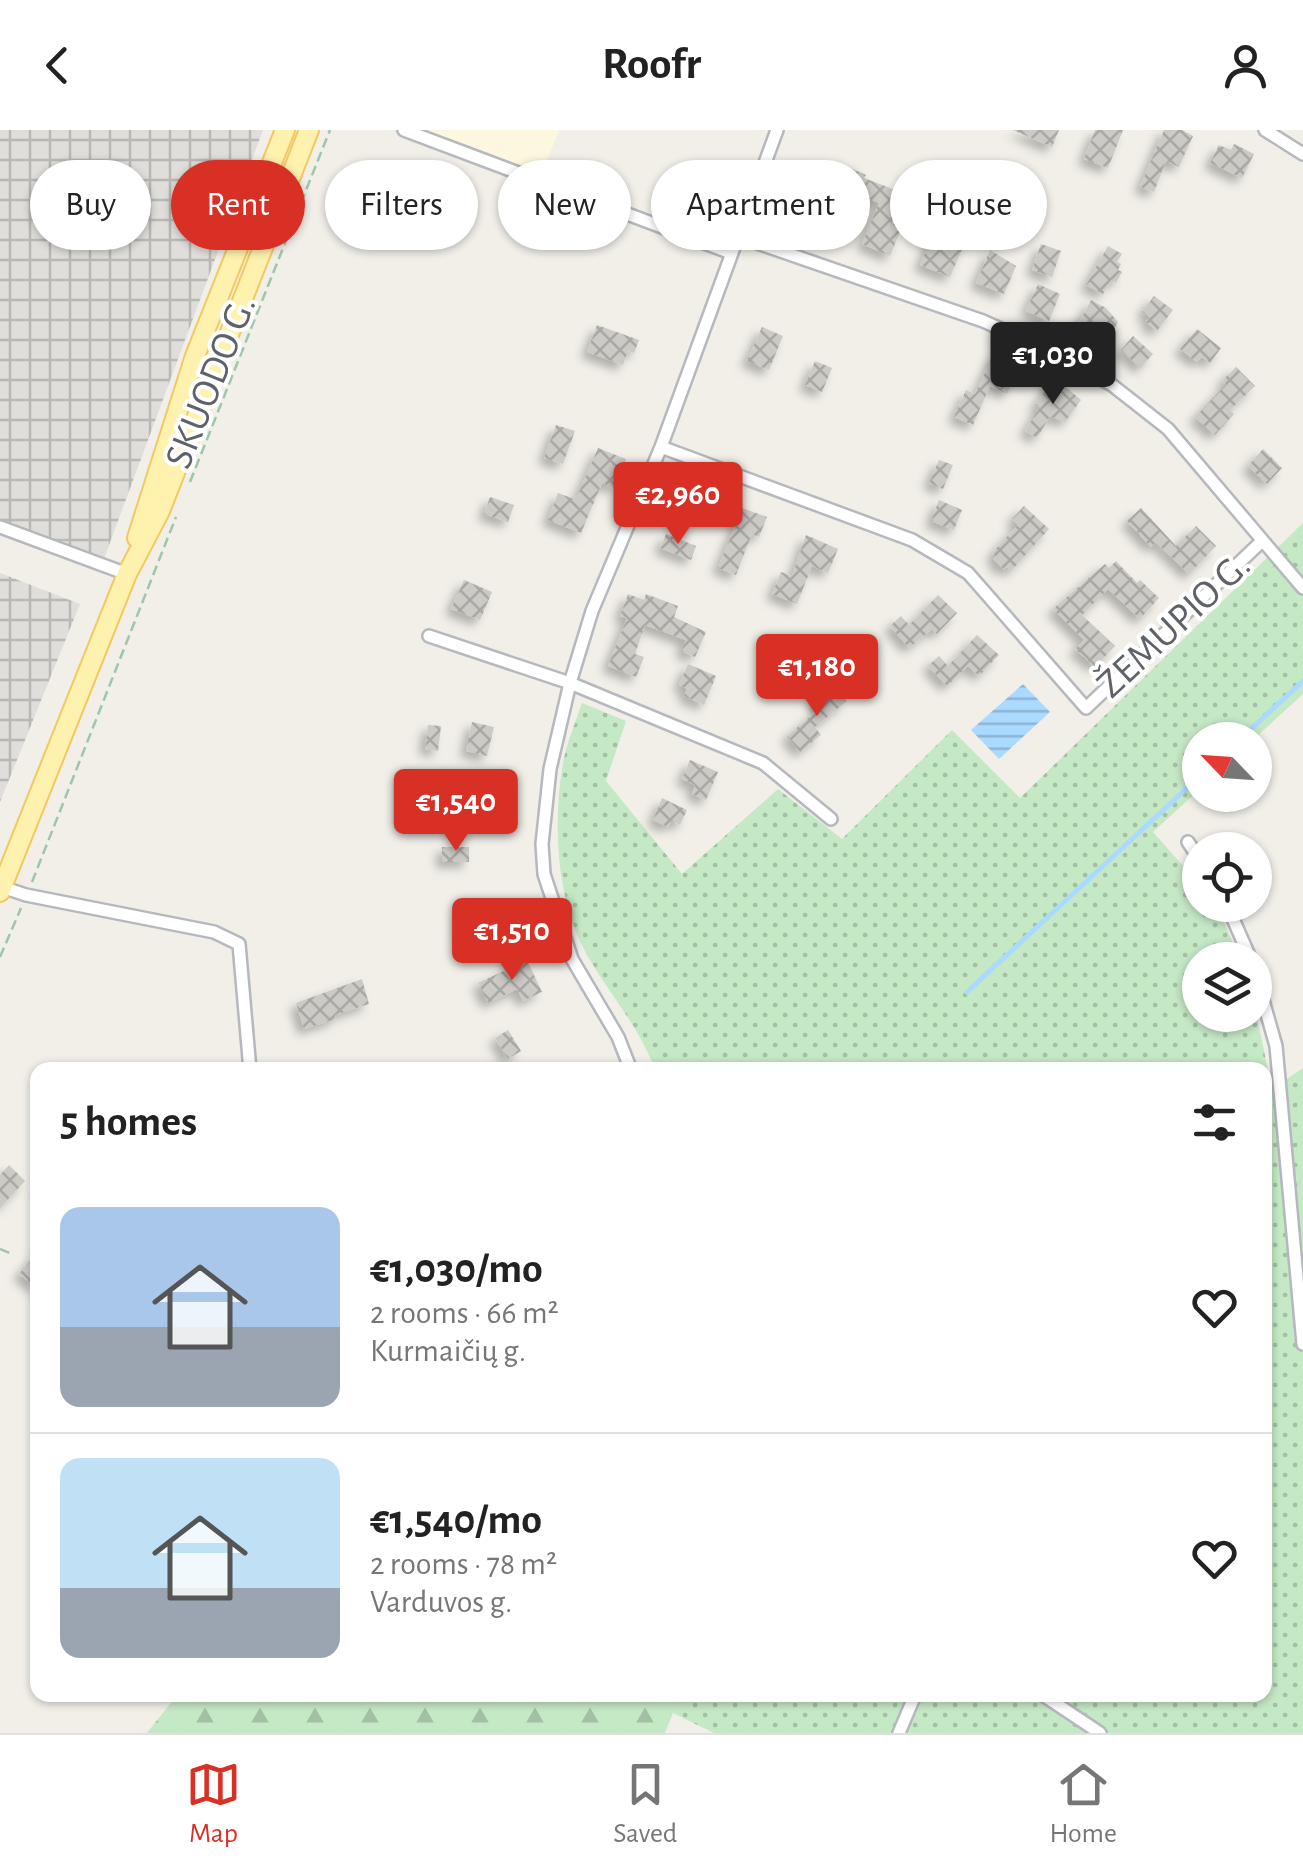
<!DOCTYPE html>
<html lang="en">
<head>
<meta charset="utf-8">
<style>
  :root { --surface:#fff; --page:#f2f2f2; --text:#222; --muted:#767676; --line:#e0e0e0; --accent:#d93025 }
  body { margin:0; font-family:"Alegreya Sans",sans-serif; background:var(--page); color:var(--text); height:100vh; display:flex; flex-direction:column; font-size:38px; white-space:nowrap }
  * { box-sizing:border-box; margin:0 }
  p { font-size:32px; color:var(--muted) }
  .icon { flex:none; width:55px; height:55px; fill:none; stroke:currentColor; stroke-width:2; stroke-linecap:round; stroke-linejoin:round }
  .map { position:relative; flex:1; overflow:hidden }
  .sheet { position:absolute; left:30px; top:932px; width:1242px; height:640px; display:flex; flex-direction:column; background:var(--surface); border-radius:20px; box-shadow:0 2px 8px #0004 }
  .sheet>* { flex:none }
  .top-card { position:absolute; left:30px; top:30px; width:1245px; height:90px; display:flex; gap:20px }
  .needle { width:65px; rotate:295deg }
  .tools { position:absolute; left:1182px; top:592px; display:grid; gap:20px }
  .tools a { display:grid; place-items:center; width:90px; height:90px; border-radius:50%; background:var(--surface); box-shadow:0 2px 8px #0004; font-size:50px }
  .price { position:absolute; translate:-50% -85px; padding:0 22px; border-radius:10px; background:var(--accent); color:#fff; font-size:32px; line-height:65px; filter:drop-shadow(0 2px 5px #0008) }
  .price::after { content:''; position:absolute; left:50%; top:60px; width:30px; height:22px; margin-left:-15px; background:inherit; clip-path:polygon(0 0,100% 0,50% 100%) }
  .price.current { background:#222; color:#fff }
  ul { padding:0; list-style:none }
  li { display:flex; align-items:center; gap:30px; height:250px; padding:0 30px }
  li+li { border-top:2px solid var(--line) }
  li span { display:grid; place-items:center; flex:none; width:280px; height:200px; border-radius:20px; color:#555 }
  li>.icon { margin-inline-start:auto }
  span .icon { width:120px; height:120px; fill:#fffc; stroke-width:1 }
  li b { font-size:42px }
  h2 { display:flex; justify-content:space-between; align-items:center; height:120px; padding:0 30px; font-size:42px }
  .pill { padding:0 35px; border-radius:45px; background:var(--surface); box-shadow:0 2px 8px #0004; font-size:35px; line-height:90px }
  .pill.current { background:var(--accent); color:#fff }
  header { display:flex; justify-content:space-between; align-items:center; height:130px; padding:0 30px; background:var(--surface); font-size:45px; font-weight:700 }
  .dock { display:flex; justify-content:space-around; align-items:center; height:140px; border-top:2px solid var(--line); background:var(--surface); font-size:28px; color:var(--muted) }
  .dock a { display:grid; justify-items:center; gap:5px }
  .dock .current { color:var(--accent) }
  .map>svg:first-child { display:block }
</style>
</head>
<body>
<header><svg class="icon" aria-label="back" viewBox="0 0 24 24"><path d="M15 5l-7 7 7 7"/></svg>Roofr<svg class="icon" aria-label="person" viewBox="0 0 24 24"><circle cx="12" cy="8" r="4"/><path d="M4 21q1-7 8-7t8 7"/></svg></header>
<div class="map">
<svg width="1303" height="1603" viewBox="0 0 1303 1603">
  <defs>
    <pattern id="industrial-grid" width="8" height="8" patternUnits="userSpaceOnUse" patternTransform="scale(2.5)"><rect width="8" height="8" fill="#e0deda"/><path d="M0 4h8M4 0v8" fill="none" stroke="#b9b8b5"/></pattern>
    <pattern id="grass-dots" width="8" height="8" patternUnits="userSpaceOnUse" patternTransform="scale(2.5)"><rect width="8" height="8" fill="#c5e8c5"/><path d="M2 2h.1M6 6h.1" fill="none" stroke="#a3c0a4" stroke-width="1.8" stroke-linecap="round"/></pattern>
    <pattern id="forest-firs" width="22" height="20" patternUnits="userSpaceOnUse" patternTransform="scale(2.5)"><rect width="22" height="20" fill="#c5e8c5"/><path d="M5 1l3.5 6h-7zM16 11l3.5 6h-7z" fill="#a3c0a4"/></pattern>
    <pattern id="water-rules" width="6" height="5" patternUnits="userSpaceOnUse" patternTransform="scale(2.5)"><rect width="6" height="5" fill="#aadaff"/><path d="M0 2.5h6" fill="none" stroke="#8eb4d2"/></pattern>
    <pattern id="building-cross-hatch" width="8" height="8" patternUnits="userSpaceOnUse" patternTransform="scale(2.5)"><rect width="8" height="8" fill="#cccac5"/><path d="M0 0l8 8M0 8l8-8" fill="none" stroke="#a9a8a4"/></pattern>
    <filter id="shadow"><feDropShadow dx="-6" dy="6" stdDeviation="5" flood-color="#0004"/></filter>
  </defs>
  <rect width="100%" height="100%" fill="#f1efe8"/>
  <!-- commercial -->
  <path fill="#fef7e0" d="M 427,0 L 559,0 L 542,43 Z"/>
  <!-- industrial -->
  <path fill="url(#industrial-grid)" d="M 0,0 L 263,0 L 102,434 L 0,397 Z
    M 0,443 L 80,474 L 0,672 Z"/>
  <!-- grass -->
  <path fill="url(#grass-dots)" d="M 1303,393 L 1303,564 L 1253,610 L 1200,610 L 1200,659 L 1153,702 L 1200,755 L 1200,775 L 1217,775 L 1240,830 L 1200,830 L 1200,885 L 1255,885 L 1255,878 L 1272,959 L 1303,938 L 1303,1603 L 714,1603 L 673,1583 L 689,1565 L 1265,1565 L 1265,940 L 655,940 C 639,895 607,862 585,821 C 557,770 553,696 562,639 C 565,617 575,594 582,573 L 626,591 L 606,651 L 682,744 L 778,659 L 842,709 L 952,600 L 1020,668 Z"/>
  <!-- forest -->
  <path fill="url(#forest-firs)" d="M 177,1565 L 689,1565 L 673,1583 L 665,1603 L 147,1603 Z"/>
  <!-- water -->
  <path fill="url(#water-rules)" d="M 1023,554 L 1050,582 L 999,629 L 971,600 Z"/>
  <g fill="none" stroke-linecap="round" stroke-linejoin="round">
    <!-- stream -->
    <path stroke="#aadaff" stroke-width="5" d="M 1239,610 L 1303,551
      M 967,862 L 1200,646"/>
  </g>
  <!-- building -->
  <path fill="url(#building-cross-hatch)" filter="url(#shadow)" d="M 1013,0 L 1059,0 L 1052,17 Z
    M 1095,0 L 1123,0 L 1108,38 L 1084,29 Z
    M 1164,0 L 1182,0 L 1193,6 L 1179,37 L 1166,31 L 1154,62 L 1140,57 Z
    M 1234,14 L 1254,24 L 1242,48 L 1210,33 L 1219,15 L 1231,20 Z
    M 805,30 L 842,45 L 846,36 L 866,45 L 864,48 L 903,63 L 892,93 L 902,97 L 890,126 L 862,114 L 879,73 L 857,64 L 855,69 L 827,57 L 821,70 L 793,58 Z
    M 957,74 L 995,88 L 998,81 L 1012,87 L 1001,113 L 970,101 L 950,147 L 920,135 L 932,106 L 943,111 Z
    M 1041,114 L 1061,121 L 1052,147 L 1032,140 Z
    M 1108,116 L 1122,124 L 1117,132 L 1121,134 L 1118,140 L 1122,142 L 1116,153 L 1111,150 L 1103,164 L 1086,155 Z
    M 990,120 L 1016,136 L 1004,164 L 976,153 Z
    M 1038,154 L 1060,164 L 1049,191 L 1026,181 Z
    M 1154,166 L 1173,180 L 1157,201 L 1146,192 L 1150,187 L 1142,182 Z
    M 1091,170 L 1106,178 L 1118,192 L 1105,216 L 1075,200 Z
    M 597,195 L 639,210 L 634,223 L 628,221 L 623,235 L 587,222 Z
    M 762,197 L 783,206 L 769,240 L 747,231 Z
    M 1197,199 L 1221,218 L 1210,233 L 1202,227 L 1197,232 L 1180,219 Z
    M 1133,206 L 1153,224 L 1140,238 L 1121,220 Z
    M 994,223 L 1020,235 L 1007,264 L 990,256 L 973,295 L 954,287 L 966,260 L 975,264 Z
    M 815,231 L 832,238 L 822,262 L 805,255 Z
    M 1236,237 L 1255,256 L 1230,280 L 1234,284 L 1215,305 L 1195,287 L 1226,254 L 1222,251 Z
    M 1054,247 L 1081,270 L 1065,292 L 1050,286 L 1037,308 L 1025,301 L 1039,278 L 1035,275 Z
    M 556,295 L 575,301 L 563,334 L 544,328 Z
    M 598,318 L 626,329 L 614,358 L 602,353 L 581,403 L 548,390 L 558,363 L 574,369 L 579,362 Z
    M 1263,319 L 1282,338 L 1267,354 L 1248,336 Z
    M 939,330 L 953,335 L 943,359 L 929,353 Z
    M 490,367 L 514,375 L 508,392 L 484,384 Z
    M 939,370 L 962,380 L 954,400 L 931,391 Z
    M 1024,376 L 1049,399 L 1011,441 L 1007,437 L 1004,440 L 993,429 L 996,427 L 992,423 L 1018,395 L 1012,389 Z
    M 742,378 L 767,387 L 759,407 L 752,404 L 736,445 L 718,438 Z
    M 1141,378 L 1176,416 L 1196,396 L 1216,416 L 1189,444 L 1156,412 L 1151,417 L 1127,391 Z
    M 666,404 L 696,416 L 691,430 L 660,418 Z
    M 806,405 L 838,419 L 828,443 L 812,436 L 797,474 L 772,464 L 781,442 L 792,446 Z
    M 1116,431 L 1137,453 L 1140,450 L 1159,468 L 1140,489 L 1108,459 L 1082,485 L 1115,516 L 1095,537 L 1075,519 L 1084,510 L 1053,479 L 1105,434 L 1109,438 Z
    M 464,450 L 492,462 L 480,490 L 451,479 Z
    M 628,464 L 644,470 L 646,464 L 678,476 L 674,487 L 706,502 L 695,527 L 681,521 L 686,510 L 645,495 L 635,524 L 644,527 L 636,547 L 608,536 L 627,488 L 620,486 Z
    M 938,465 L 957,483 L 937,504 L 932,499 L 909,518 L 890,496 L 901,486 L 909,495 Z
    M 977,505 L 999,525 L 979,546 L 968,536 L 947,556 L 928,536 L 939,526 L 948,536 Z
    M 688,534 L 716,546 L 704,575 L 684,566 L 687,559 L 679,555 Z
    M 834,556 L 847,571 L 815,597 L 821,605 L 800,622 L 787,606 L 820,578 L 815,571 Z
    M 472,592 L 494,597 L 487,626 L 466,621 Z
    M 428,595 L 441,596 L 438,621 L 425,619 Z
    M 690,630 L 718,642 L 706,670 L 692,664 L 695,655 L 682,649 Z
    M 662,668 L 687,680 L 680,695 L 671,691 L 668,697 L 653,690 Z
    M 442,717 L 469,717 L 469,732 L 442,732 Z
    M 510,773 L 518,805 L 497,810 L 495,803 L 467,811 L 461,786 Z
    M 527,830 L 542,862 L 523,871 L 517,859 L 488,873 L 478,853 Z
    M 362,849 L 369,874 L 335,885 L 336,889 L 304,899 L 296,873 Z
    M 508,900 L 521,921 L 508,929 L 495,908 Z
    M 9,1035 L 25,1051 L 0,1078 L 0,1045 Z
    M 38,1121 L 38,1159 L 19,1144 Z"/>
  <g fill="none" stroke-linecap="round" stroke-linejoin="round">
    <defs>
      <path id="street" d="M 404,0 L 731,123
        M 1265,0 L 1303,24
        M 737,106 L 983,191 L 1055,223 L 1112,255 L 1168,299 L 1303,458
        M 661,317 L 912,410 L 968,443 L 1086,578 L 1261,412
        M 0,397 L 127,444
        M 429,506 L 570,553 L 763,633 L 831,689
        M 1188,712 L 1200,730
        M 2,757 L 26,765 L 214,802 L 239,814 L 250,940
        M 1227,775 L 1251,830
        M 1255,842 L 1276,916 L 1303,1214
        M 631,940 L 618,907 L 572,829 L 544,744 L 542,714 L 550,639 L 570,553 L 592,481 L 661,317 L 777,0
        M 1043,1565 L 1100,1603
        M 899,1603 L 915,1565"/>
      <path id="primary" d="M 137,408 L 195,226 L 285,0
        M 0,762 L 127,444 L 160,381 L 309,0"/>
    </defs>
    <!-- street casing -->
    <use href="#street" stroke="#b5b8bc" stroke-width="16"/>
    <!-- primary casing -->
    <use href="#primary" stroke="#f2c960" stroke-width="22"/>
    <!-- path -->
    <path stroke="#9cc7a9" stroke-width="2.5" stroke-dasharray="10 5" stroke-linecap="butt" d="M 190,352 L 330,0
      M 32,752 L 176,387
      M 0,827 L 21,778
      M 0,1119 L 12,1124"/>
    <!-- street -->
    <use href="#street" stroke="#fff" stroke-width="11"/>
    <!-- primary -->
    <use href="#primary" stroke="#fff2af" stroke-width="18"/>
  </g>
  <g text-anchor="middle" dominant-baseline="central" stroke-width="8" stroke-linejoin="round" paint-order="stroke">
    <!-- street labels -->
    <g font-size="40" fill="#5f6368" stroke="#fff">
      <text transform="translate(211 252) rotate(-68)">SKUODO G.</text>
      <text transform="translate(1174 495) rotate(-43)">ŽEMUPIO G.</text>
    </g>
  </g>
</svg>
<div class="tools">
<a><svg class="needle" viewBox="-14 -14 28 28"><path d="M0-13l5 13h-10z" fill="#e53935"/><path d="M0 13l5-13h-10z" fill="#767676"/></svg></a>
<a><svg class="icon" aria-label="locate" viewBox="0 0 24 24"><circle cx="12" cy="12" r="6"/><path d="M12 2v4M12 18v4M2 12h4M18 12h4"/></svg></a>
<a><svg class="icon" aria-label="layers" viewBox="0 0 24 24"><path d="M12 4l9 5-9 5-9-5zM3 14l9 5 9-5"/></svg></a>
</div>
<b class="price current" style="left:1053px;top:277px">€1,030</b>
<b class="price" style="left:678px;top:417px">€2,960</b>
<b class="price" style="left:817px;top:589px">€1,180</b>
<b class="price" style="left:456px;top:724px">€1,540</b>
<b class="price" style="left:512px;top:853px">€1,510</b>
<div class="top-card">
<a class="pill">Buy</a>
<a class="pill current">Rent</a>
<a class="pill">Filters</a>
<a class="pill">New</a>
<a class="pill">Apartment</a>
<a class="pill">House</a>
</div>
<section class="sheet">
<h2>5 homes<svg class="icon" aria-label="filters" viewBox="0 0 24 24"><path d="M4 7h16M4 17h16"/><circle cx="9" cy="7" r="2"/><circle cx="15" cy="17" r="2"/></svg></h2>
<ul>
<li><span style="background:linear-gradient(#a9c7e8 60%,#9aa5b1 0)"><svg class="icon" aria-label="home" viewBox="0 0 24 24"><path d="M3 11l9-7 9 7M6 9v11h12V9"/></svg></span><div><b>€1,030/mo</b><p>2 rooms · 66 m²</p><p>Kurmaičių g.</p></div><svg class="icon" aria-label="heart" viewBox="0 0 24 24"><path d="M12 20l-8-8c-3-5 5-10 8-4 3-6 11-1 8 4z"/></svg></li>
<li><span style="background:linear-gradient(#bfe0f5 65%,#9aa5b1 0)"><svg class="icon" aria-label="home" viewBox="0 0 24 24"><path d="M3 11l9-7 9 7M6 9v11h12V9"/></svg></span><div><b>€1,540/mo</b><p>2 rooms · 78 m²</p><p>Varduvos g.</p></div><svg class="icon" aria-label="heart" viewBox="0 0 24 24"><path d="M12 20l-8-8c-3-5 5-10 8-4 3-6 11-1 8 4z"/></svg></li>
</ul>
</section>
</div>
<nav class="dock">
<a class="current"><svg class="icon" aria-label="map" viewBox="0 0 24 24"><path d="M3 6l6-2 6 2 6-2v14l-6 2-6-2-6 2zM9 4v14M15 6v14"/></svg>Map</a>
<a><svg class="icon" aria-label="saved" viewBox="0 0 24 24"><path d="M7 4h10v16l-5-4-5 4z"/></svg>Saved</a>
<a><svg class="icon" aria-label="home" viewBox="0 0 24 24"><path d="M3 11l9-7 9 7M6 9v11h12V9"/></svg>Home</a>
</nav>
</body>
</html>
